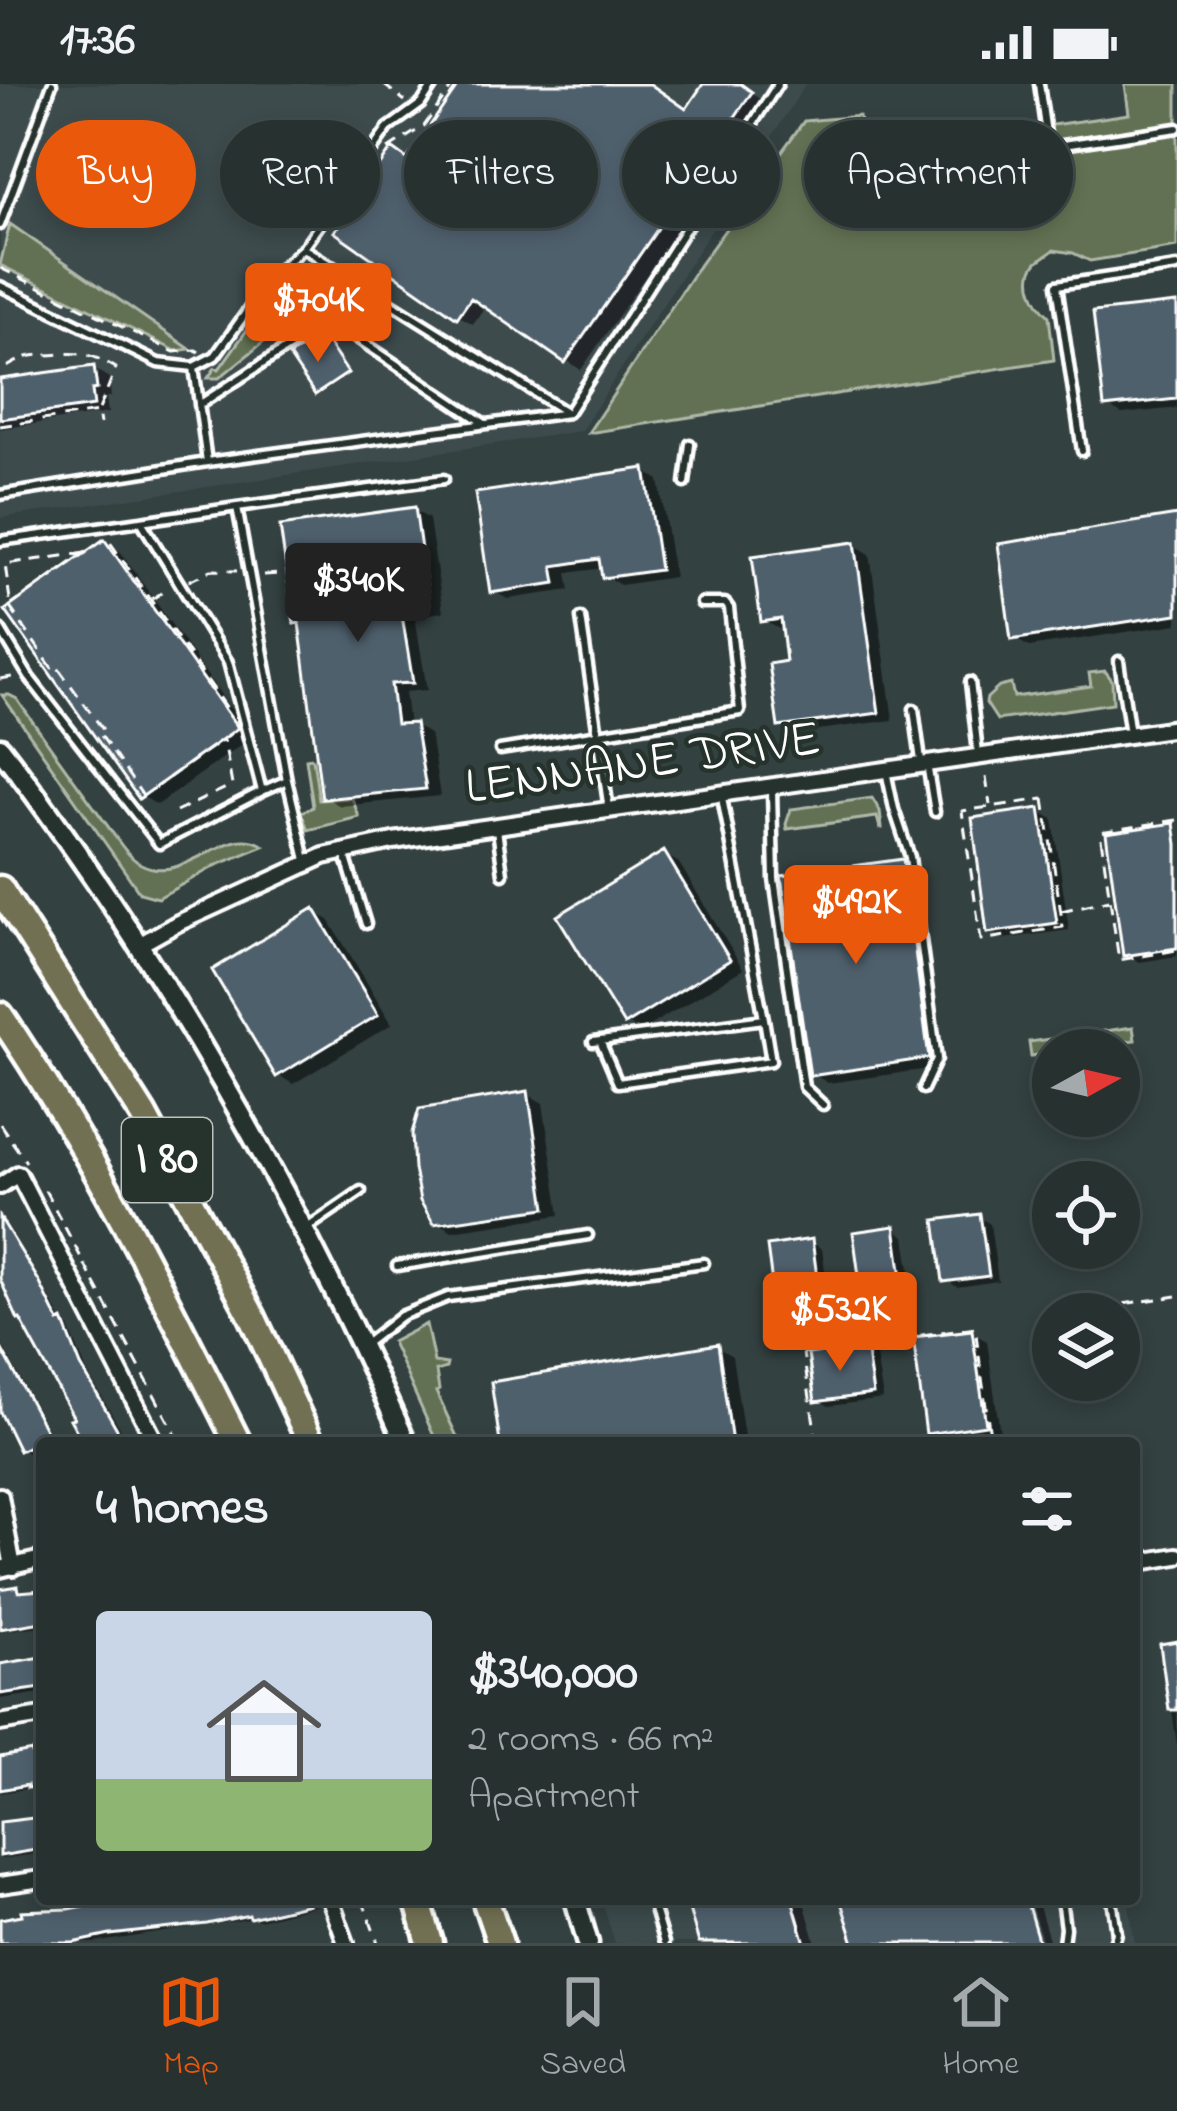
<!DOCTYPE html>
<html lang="en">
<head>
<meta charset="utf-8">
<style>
  :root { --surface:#263130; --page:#2e3938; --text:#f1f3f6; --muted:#a4a9ab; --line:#424c4c; --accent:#ea580c }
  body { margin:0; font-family:"Indie Flower",sans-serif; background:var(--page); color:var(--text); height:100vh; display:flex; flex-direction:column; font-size:45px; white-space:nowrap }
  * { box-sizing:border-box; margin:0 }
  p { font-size:39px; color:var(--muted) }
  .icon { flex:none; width:66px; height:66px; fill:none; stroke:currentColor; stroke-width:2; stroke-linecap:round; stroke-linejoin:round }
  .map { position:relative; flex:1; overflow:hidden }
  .side { position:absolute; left:36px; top:1353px; width:1104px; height:468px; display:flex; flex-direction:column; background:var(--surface); border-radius:12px; box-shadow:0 6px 18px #0003,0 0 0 3px var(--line) }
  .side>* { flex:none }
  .hud { position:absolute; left:36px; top:36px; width:1107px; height:108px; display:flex; gap:24px }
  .needle { width:78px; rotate:82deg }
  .buttons { position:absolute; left:1032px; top:945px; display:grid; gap:24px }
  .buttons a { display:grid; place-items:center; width:108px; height:108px; border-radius:50%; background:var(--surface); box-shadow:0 6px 18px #0003,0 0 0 3px var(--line); font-size:60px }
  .price { position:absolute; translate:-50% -102px; padding:0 27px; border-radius:12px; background:var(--accent); color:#fff; font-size:39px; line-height:78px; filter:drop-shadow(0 3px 6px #0008) }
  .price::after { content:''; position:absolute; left:50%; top:72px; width:36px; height:27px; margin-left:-18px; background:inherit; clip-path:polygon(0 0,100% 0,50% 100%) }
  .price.current { background:#222; color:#fff }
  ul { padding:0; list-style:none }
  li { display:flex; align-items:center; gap:36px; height:300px; padding:0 60px }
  li span { display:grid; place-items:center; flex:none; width:336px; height:240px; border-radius:12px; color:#555 }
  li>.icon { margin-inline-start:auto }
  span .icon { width:144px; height:144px; fill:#fffc; stroke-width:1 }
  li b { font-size:51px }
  h2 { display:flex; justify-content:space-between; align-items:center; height:144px; padding:0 60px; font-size:51px }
  .pill { padding:0 42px; border-radius:54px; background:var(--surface); box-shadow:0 6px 18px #0003,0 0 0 3px var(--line); font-size:42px; line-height:108px }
  .pill.current { background:var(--accent); color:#fff }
  .status { display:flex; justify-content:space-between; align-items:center; height:84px; padding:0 60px; background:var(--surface); direction:ltr }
  .status svg { height:33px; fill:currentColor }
  .tab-bar { display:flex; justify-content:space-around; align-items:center; height:168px; border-top:3px solid var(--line); background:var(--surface); font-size:33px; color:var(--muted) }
  .tab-bar a { display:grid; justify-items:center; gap:6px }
  .tab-bar .current { color:var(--accent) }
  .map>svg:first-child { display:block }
</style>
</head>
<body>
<div class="status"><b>17:36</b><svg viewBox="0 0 49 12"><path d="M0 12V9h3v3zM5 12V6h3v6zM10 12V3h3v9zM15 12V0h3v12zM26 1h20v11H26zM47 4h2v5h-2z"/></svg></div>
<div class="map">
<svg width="1177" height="1859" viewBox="0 0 1177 1859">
  <rect width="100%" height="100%" fill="#334140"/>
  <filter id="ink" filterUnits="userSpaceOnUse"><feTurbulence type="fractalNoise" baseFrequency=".00833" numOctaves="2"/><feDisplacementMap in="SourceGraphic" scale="24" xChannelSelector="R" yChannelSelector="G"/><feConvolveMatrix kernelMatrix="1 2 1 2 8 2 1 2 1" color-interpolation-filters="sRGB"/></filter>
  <g filter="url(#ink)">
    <!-- built -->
    <path fill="#3c4b4e" d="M 0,0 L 806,0 L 581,347 L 0,434 Z
      M 601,1815 L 1128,1815 L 1135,1859 L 615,1859 Z"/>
    <!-- green -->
    <path fill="#627153" stroke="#b0b8a9" stroke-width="3" d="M 1125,0 L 1177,0 L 1177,163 L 1090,177 L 1073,169 L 1054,166 C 1053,167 1038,177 1037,178 C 1022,195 1036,220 1049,232 L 1054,276 L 588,349 L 698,183 L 804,37 L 859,32 L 865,68 L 1129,30 Z
      M 10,140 L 190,265 L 176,267 L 0,181 Z
      M 272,211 L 293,225 L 296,222 L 295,233 L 219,294 L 208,294 L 215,284 L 219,285 Z
      M 1105,587 L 1112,596 L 1113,619 L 997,636 L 986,619 L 987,614 L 999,603 L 1011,600 L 1014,613 L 1091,602 L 1089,589 Z
      M 2,611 L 9,611 L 17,615 C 45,656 75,697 104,737 C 114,750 127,773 141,780 C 185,803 228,736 264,762 L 217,781 L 158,814 L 140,809 Z
      M 311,674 L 313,675 L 319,716 L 352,714 L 359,733 L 308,746 L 301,728 L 313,723 L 306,675 Z
      M 872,714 L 880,727 L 882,744 L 880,744 L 877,733 L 787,745 L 786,740 L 791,725 Z
      M 1133,943 L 1135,956 L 1053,966 L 1053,969 L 1031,972 L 1029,958 Z
      M 426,1240 L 434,1278 L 447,1280 L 446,1284 L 436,1287 L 439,1306 L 436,1308 L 460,1359 L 437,1359 L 392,1258 Z"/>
    <!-- shadow -->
    <path fill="#0007" d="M 463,0 L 648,0 L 688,28 L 707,0 L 739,0 L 765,19 L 581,286 L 486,221 L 473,240 L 458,231 Z
      M 1177,222 L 1177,324 L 1122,330 L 1107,322 Z
      M 308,233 L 314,239 L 285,258 L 282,257 L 279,252 Z
      M 324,255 L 348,291 L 320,310 L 317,309 Z
      M 94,285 L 109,294 L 111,313 L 106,313 L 108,329 L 0,345 L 0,298 Z
      M 644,387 L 659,396 L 674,493 L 620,501 L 605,492 L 604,484 L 567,489 L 570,506 L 508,515 L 493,507 Z
      M 414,426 L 429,435 L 443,528 L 415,532 L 427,606 L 405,608 L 409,642 L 414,642 L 430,650 L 440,712 L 340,722 L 325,713 L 302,541 L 297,538 Z
      M 1177,434 L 1177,540 L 1029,563 L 1014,554 Z
      M 104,459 L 120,467 L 251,654 L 157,721 L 142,712 Z
      M 855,461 L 870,470 L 893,636 L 796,649 L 781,641 L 790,580 L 785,544 L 779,545 L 763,536 Z
      M 1039,727 L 1053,735 L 1069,846 L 1003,855 L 990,847 Z
      M 1173,742 L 1177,744 L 1177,872 L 1140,878 L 1126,870 Z
      M 664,770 L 679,779 L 743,885 L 641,947 L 626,939 Z
      M 902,778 L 917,787 L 943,983 L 828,999 L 813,990 Z
      M 314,828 L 329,836 L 392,940 L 293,1000 L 278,991 Z
      M 527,1010 L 543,1019 L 560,1131 L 452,1147 L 436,1137 Z
      M 979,1133 L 990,1140 L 998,1197 L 957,1203 L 946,1196 Z
      M 0,1136 L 6,1139 L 45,1204 L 63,1239 L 69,1243 L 87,1288 L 129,1359 L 89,1359 L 0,1189 Z
      M 894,1145 L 905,1152 L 913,1206 L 875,1211 L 864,1205 Z
      M 811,1158 L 822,1165 L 830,1221 L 789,1226 L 778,1220 Z
      M 972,1249 L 987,1257 L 1000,1349 L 944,1357 L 929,1348 Z
      M 0,1257 L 53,1355 L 42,1359 L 28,1369 L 21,1365 L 0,1329 Z
      M 717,1263 L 732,1272 L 745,1359 L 504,1359 Z
      M 865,1265 L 876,1271 L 883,1315 L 829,1322 L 818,1316 Z
      M 42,1384 L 42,1441 L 29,1386 Z
      M 17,1505 L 25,1510 L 42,1509 L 42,1542 L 0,1547 L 0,1509 Z
      M 1177,1560 L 1177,1661 L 1163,1562 Z
      M 42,1576 L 42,1609 L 0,1615 L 0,1582 Z
      M 42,1670 L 42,1706 L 32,1704 L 0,1709 L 0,1676 Z
      M 42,1736 L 42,1769 L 0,1775 L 0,1742 Z
      M 147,1815 L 314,1815 L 317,1821 L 259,1836 L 255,1834 L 93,1859 L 0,1859 L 0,1838 Z
      M 690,1815 L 803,1815 L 816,1859 L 703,1859 Z
      M 1029,1815 L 1037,1815 L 1050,1859 L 1043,1859 Z"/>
    <!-- building -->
    <path fill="#50616d" stroke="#fff" stroke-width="3" d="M 459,0 L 650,0 L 686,25 L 703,0 L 741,0 L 752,8 L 565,279 L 471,214 L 457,234 L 334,148 L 392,64 L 407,75 Z
      M 1177,219 L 1177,315 L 1104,323 L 1093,228 Z
      M 322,250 L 348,289 L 315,311 L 289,272 Z
      M 94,282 L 97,305 L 92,306 L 94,322 L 0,335 L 0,295 Z
      M 645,384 L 660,486 L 602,494 L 599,475 L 553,482 L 556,499 L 490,509 L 475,409 Z
      M 415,423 L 429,521 L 401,525 L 413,599 L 391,600 L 396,640 L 415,639 L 426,705 L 322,715 L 299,539 L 294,540 L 280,442 Z
      M 1177,431 L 1177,530 L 1011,556 L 998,460 Z
      M 104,455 L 238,644 L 139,715 L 5,526 Z
      M 855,458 L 879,629 L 778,643 L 769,580 L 786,577 L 781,535 L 761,538 L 752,472 Z
      M 1040,724 L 1057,839 L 987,849 L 972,734 Z
      M 1174,739 L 1177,760 L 1177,864 L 1123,872 L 1106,749 Z
      M 664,767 L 730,876 L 624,941 L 557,832 Z
      M 903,775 L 929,974 L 810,992 L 781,792 Z
      M 314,824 L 378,931 L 276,993 L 212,886 Z
      M 528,1007 L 546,1124 L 434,1140 L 420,1117 L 414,1085 L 412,1049 L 419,1025 Z
      M 980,1130 L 989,1192 L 943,1198 L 935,1136 Z
      M 0,1133 L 39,1197 L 59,1238 L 63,1236 L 81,1282 L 125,1359 L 83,1359 L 70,1335 L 74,1334 L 20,1235 L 18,1236 L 0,1195 Z
      M 895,1142 L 903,1201 L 861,1207 L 853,1148 Z
      M 812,1155 L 820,1216 L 775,1222 L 767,1162 Z
      M 972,1246 L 986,1341 L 926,1350 L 913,1253 Z
      M 718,1260 L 732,1359 L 500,1359 L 491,1298 Z
      M 0,1262 L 49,1352 L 19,1367 L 0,1328 Z
      M 866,1262 L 873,1310 L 815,1318 L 808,1270 Z
      M 18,1502 L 19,1508 L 42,1506 L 42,1538 L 0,1545 L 0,1505 Z
      M 1177,1557 L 1177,1626 L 1169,1626 L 1160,1560 Z
      M 42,1573 L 42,1604 L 0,1610 L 0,1580 Z
      M 32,1667 L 32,1670 L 42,1669 L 42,1702 L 27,1704 L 27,1701 L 0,1706 L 0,1673 Z
      M 42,1733 L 42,1765 L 0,1772 L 0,1738 Z
      M 121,1815 L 309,1815 L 309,1820 L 250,1834 L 249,1831 L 207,1840 L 110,1851 L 73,1859 L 0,1859 L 0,1835 L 22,1831 L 21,1827 L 69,1825 Z
      M 686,1815 L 792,1815 L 805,1859 L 699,1859 Z
      M 840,1815 L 1026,1815 L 1039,1859 L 854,1859 Z"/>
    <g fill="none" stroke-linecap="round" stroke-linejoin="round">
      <defs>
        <path id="lane" d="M 1039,0 L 1048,64
          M 875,89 L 1177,44
          M 0,141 L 52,0
          M 303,164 L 564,327
          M 0,202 L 158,279 L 194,283 L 215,272 L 273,191 L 303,164 L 388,44 L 421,20 L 434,0
          M 194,283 L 207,378
          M 199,321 L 330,236 L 485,340
          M 1082,367 L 1057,201 L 1177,183
          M 685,399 L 690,360
          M 0,411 L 207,378 L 568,329 L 778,0
          M 237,423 L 444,395
          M 141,437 L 237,423 L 287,696 L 262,707
          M 0,457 L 141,437 L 228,578 L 262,707 L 159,760 L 29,593 L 0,545
          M 581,534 L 609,726
          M 1119,577 L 1130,650
          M 970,598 L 978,669
          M 914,625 L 921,677
          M 500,666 L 740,627 L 729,524 L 725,519 L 701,519
          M 927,680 L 935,728
          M 886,687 L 894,725 L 910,773 L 937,975 L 923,1005
          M 287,696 L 307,780
          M 772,706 L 774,795 L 804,1003 L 823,1021
          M 497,745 L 503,790
          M 345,771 L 366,840
          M 600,957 L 618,999 L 771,977 L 764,935
          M 593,958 L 764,935 L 722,714
          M 304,1146 L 361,1107
          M 397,1182 L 588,1151
          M 364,1261 L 401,1232 L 448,1213 L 704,1179
          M 651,1815 L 664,1859
          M 1061,1815 L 1065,1844 L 1063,1859
          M 1112,1815 L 1117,1849 L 1114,1859"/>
        <path id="street" d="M 139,861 L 178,839 L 324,772 L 393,757 L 1177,644
          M 0,1102 L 18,1090 L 156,1359
          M 0,1412 L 13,1483
          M 1134,1479 L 1177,1472
          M 0,1485 L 42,1475
          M 0,1639 L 42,1632
          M 0,1801 L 42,1795
          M 330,1815 L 346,1859"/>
        <path id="secondary" d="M 0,664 C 38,712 73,763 107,813 C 223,986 321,1169 406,1359
          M 575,1815 L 588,1859"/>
        <path id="highway" d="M 0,805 L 143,1030 L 252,1232 L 311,1359
          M 0,931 C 92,1066 165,1213 238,1359
          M 417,1815 L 430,1859
          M 485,1815 L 500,1859"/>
      </defs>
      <!-- lane casing -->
      <use href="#lane" stroke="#fff" stroke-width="15"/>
      <!-- street casing -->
      <use href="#street" stroke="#fff" stroke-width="22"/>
      <!-- secondary casing -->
      <use href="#secondary" stroke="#fff" stroke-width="27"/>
      <!-- highway casing -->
      <use href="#highway" stroke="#fff" stroke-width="33"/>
      <!-- path -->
      <path stroke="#fff" stroke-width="3" stroke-dasharray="12 9" stroke-linecap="butt" d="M 383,0 L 405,17
        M 388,65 L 424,42 L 454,0
        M 0,184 L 174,268 L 196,266 L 199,268
        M 272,208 L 293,222 L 316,189
        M 7,283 C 34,267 33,273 61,270 C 84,268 96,272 116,284 L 98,328 L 100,340
        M 0,342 L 98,328
        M 85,469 L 5,480 L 10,516 L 7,519 L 52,584 L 56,581 L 104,647 L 100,650 L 143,712 L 233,648
        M 264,491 L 282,490
        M 189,497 L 211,486 L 237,487
        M 152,515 L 169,504
        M 9,523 L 107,454 L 229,627
        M 0,595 L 12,593
        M 986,693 L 990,721
        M 1044,715 L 1063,843 L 981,856 L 962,727 Z
        M 176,728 L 232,701 L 224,656
        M 1177,736 L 1100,748 L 1119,876 L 1177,866
        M 1061,827 L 1109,816
        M 0,1040 L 26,1078
        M 45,1106 L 180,1359
        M 1062,1229 L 1177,1212
        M 817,1359 L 803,1269 L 975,1243 L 991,1359
        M 362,1815 L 378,1859"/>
      <!-- lane -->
      <use href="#lane" stroke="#26332d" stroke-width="6"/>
      <!-- street -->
      <use href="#street" stroke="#26332d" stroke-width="14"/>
      <!-- secondary -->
      <use href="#secondary" stroke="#26332d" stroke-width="18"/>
      <!-- highway -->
      <use href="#highway" stroke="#716f52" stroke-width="24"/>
    </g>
  </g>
  <g text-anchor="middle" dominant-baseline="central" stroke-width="9" stroke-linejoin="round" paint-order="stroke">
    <!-- shield labels -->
    <rect fill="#26332d" stroke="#bec2c0" stroke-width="3" x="122" y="1034" width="90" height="84" rx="9"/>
    <g font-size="48" font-weight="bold" fill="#fff">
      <text x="167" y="1076">I 80</text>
    </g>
    <!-- street labels -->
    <g font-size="51" fill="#fff" stroke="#26332d">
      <text transform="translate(643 681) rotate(-8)">LENNANE DRIVE</text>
    </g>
  </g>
</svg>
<div class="buttons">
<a><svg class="needle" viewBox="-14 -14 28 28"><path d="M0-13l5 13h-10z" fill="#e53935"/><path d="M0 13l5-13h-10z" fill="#a4a9ab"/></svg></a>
<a><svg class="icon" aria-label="locate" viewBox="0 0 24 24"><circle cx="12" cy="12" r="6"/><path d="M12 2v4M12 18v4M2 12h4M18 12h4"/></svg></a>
<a><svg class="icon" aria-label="layers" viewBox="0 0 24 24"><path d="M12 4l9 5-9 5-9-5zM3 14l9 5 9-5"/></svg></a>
</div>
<b class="price" style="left:318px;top:281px">$704K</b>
<b class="price current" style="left:358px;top:561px">$340K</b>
<b class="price" style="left:856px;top:883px">$492K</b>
<b class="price" style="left:840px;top:1290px">$532K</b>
<div class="hud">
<a class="pill current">Buy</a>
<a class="pill">Rent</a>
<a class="pill">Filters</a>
<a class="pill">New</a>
<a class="pill">Apartment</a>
</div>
<section class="side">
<h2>4 homes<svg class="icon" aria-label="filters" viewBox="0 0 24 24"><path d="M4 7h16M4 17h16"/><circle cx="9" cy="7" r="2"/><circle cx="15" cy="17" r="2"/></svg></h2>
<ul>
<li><span style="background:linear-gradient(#c9d6e8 70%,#8fb573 0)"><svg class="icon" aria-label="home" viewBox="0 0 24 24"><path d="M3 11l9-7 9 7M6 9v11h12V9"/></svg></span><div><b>$340,000</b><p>2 rooms · 66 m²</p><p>Apartment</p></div></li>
</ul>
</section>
</div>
<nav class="tab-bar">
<a class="current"><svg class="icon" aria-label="map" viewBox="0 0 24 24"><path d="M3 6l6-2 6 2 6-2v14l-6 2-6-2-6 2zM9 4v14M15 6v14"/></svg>Map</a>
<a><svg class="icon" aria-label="saved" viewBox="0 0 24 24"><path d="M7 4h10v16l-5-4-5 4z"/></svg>Saved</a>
<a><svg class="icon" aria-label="home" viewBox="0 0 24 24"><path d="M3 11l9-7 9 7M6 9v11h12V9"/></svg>Home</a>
</nav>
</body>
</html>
